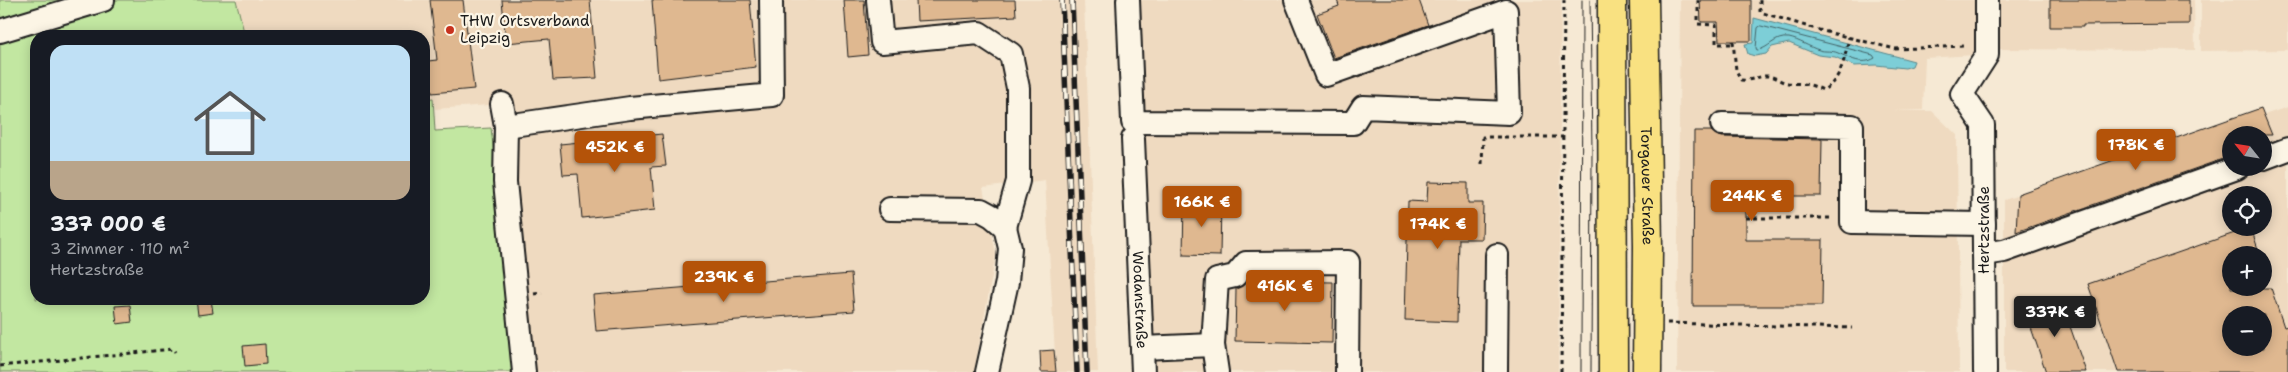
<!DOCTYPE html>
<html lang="de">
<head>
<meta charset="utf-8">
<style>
  :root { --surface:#171b24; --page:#242831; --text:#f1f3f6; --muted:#9ea1a6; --accent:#b45309 }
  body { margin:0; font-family:"Shantell Sans",sans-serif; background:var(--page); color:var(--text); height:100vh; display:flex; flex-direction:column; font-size:19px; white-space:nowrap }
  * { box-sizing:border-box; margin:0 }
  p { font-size:16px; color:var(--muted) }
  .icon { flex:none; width:28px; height:28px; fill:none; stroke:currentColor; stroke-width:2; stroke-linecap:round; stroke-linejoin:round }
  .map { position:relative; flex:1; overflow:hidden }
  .details { position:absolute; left:30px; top:30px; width:400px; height:275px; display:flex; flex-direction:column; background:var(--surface); border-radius:20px; box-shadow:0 2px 12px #0003 }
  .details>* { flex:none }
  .needle { width:32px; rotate:300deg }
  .fabs { position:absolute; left:2222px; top:126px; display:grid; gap:10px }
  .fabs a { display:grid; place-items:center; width:50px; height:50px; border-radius:50%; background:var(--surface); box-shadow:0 2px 12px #0003; font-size:25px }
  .price { position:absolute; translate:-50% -42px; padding:0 11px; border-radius:5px; background:var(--accent); color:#fff; font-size:16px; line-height:32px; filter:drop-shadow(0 1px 2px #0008) }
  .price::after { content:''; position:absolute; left:50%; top:30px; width:15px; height:11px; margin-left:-8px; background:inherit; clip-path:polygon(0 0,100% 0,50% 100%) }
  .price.active { background:#222; color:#fff }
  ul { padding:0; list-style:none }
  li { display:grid; align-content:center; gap:10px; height:265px; padding:0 20px }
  li span { display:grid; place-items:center; height:155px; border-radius:15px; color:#555 }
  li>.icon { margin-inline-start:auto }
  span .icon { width:90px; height:90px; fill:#fffc; stroke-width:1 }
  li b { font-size:21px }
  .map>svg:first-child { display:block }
</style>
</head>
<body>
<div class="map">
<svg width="2288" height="372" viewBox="0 0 2288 372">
  <rect width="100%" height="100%" fill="#f6e9d4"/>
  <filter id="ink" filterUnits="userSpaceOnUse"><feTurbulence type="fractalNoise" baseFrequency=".02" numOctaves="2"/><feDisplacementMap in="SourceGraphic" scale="10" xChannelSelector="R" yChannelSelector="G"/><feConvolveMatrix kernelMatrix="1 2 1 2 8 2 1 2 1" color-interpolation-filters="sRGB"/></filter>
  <g filter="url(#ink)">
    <!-- built -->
    <path fill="#efdac0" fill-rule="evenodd" d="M 236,0 L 1084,0 L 1098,372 L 1056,372 L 1045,180 L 983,188 L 996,254 L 974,372 L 535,372 L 513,157 L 502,104 L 435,109 L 433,98 L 424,99 L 424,36 L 245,36 Z
      M 1117,0 L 1561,0 L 1558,372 L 1133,372 Z
      M 1680,0 L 1974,0 L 1974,55 L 1925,58 L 1923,110 L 1892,111 L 1932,111 L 1957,135 L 1959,372 L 1677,372 Z
      M 1990,0 L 2194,0 L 2195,50 L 1990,49 Z
      M 2201,0 L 2288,0 L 2288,50 L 2201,51 Z
      M 2288,107 L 2288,372 L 2004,372 L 2004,200 ZM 2231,135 L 2264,135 L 2264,168 L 2231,168 ZM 2231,195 L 2264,195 L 2264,228 L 2231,228 ZM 2231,255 L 2264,255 L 2264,288 L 2231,288 ZM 2231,315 L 2264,315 L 2264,348 L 2231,348 Z"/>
    <!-- green -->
    <path fill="#c2e7a1" stroke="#6f825e" d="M 0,0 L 236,0 L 245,36 L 36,36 L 36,299 L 424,299 L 424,99 L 433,98 L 435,131 L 491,128 L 519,372 L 0,372 Z"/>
    <!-- water -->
    <path fill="#7dced7" stroke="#56878c" d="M 1754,18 L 1914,61 L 1912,66 L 1905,68 L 1876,65 L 1854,66 L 1835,57 L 1818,55 L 1789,43 L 1772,47 L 1766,54 L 1755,56 L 1748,54 L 1745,44 L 1753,43 Z"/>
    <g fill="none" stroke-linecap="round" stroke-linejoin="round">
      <!-- shore -->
      <path stroke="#436367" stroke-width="1" d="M 1761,26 L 1873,55 L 1875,58 C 1862,66 1850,58 1838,53 C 1832,50 1825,52 1819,50 C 1809,47 1799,40 1789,38 C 1774,36 1769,49 1757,50 L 1756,48 L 1758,28 Z"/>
    </g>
    <!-- building -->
    <path fill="#dfb890" stroke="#1c1c1c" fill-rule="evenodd" d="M 430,0 L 463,0 L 474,89 L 432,93 L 428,61 L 437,60 Z
      M 502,0 L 590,0 L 597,78 L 553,80 L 549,39 L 506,43 Z
      M 652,0 L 750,0 L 756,67 L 658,79 Z
      M 844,0 L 864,0 L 868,55 L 848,57 Z
      M 916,0 L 1015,0 L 1016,16 L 917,21 Z
      M 1337,0 L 1419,0 L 1428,25 L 1334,58 L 1317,14 L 1339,6 Z
      M 1700,0 L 1751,0 L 1751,41 L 1719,41 L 1718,22 L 1701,22 Z
      M 2050,0 L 2189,0 L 2189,24 L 2083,25 L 2083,27 L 2050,27 Z
      M 2261,108 L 2272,135 L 2231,135 L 2231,156 L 2016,232 L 2018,194 Z
      M 1694,131 L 1711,131 L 1722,137 L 1822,139 L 1821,196 L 1746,196 L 1746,240 L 1823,240 L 1822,306 L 1693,306 Z
      M 662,134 L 666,166 L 651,167 L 655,210 L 582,218 L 578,174 L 563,175 L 560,144 Z
      M 1428,182 L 1468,183 L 1468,203 L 1483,203 L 1482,239 L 1459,239 L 1457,322 L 1405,320 L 1408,201 L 1427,202 Z
      M 1184,201 L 1221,201 L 1220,256 L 1183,255 Z
      M 2249,228 L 2251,228 L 2260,255 L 2231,255 L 2231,288 L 2271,288 L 2284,327 L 2288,326 L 2288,372 L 2118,372 L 2088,284 ZM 2231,315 L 2264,315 L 2264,348 L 2231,348 Z
      M 851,274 L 854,311 L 596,331 L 593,295 Z
      M 1248,281 L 1333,282 L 1332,343 L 1235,341 L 1236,289 Z
      M 2060,298 L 2086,372 L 2046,372 L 2025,310 Z
      M 196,299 L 211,299 L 213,313 L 198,315 Z
      M 130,305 L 132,322 L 117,324 L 115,306 Z
      M 265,344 L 266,364 L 245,366 L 243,346 Z
      M 1054,350 L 1056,372 L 1041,372 L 1040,351 Z"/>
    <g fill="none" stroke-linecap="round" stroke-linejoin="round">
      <defs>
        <g id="minor">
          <path d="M 878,0 L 882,42 L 979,33 L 1011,54 L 1018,88 L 1018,181 L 1005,227"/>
          <path d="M 1128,0 L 1133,122 L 1353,123 L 1363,107 L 1509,113 L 1506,11 L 1326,75 L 1296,0"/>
          <path d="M 0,31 L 103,0"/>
          <path d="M 502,104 L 506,126"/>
          <path d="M 1722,124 L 1852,126 L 1852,222 L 1984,224"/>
          <path id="s1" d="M 1133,139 L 1143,372"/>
          <path d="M 2264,158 L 2288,149"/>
          <path d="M 890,209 L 981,210 L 992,216 L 1005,227 L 1010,248 L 1007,282 L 987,372"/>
          <path d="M 1984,254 L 2004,251 L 2237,168"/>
          <path d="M 1142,348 L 1213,345"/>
          <path d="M 524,372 L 505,182 L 506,126 L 630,108 L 772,95 L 771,0"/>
          <path d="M 1217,372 L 1213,345 L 1217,280 L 1235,276 L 1246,263 L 1348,262 L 1347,372"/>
          <path d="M 1496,372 L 1497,255"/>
          <path d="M 1985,372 L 1983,125 L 1962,94 L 1987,55 L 1987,0"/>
        </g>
        <g id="major">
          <path d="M 1612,0 L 1613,372"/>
          <path id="s2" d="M 1644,0 L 1648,246 L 1647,372"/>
        </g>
      </defs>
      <!-- minor casing -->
      <use href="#minor" stroke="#1c1c1c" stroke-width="26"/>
      <!-- major casing -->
      <use href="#major" stroke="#1c1c1c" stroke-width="31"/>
      <!-- path -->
      <path stroke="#1c1c1c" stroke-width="3" stroke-dasharray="4 4" stroke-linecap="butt" d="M 1698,0 L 1698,24 L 1716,25 L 1716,44 L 1733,44
        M 1760,0 L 1760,12 L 1819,30 L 1895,49 L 1964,46
        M 1733,41 L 1736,70 L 1741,80 C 1751,81 1756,77 1765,76 C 1773,75 1780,82 1788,83 C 1803,84 1808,83 1823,90 C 1842,80 1845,56 1849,37
        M 1482,164 L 1483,137 L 1563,137
        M 1746,218 L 1833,218
        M 534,294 L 542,293
        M 1667,323 L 1852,328
        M 0,366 L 173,349 L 175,352
        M 1561,372 L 1564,0"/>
      <!-- minor -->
      <use href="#minor" stroke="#fcf5e5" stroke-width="22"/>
      <!-- major -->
      <use href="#major" stroke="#f9e181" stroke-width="28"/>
      <!-- tram -->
      <path stroke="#1c1c1c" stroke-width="1" d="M 1590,0 L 1592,151 L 1591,372
        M 1581,372 L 1582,0"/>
      <defs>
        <path id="rail" d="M 1062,0 L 1077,372
          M 1072,0 L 1087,372"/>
      </defs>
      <!-- rail casing -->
      <use href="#rail" stroke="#1c1c1c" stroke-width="5.5"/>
      <!-- rail -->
      <use href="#rail" stroke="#fcf5e5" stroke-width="4" stroke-dasharray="11" stroke-linecap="butt"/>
    </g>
  </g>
  <!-- markers -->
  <circle fill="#c8321e" stroke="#fcf5e5" stroke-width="2" cx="450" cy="30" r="5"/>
  <g text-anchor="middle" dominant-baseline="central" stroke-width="4.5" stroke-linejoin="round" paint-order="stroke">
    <!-- poi labels -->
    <g font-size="15" fill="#1c1c1c" stroke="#fcf5e5" text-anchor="start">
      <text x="460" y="21">THW Ortsverband<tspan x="460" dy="17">Leipzig</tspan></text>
    </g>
    <!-- street labels -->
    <g font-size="15" fill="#1c1c1c" stroke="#fcf5e5">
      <text stroke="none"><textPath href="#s2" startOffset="186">Torgauer Straße</textPath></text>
      <text transform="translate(1984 230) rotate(-90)">Hertzstraße</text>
      <text stroke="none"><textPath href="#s1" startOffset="161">Wodanstraße</textPath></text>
    </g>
  </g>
</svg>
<div class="fabs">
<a><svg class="needle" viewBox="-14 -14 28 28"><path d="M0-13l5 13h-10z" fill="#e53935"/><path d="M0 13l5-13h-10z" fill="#9ea1a6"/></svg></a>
<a><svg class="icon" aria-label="locate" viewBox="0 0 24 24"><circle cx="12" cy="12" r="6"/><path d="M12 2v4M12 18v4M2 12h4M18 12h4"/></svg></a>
<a>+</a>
<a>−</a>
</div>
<b class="price" style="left:2136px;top:171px">178K €</b>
<b class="price" style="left:615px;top:173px">452K €</b>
<b class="price" style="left:1752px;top:222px">244K €</b>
<b class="price" style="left:1202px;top:228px">166K €</b>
<b class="price" style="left:1438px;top:250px">174K €</b>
<b class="price" style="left:724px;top:303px">239K €</b>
<b class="price" style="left:1285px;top:312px">416K €</b>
<b class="price active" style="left:2055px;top:338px">337K €</b>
<section class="details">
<ul>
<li><span style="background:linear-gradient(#bfe0f5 75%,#b9a48a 0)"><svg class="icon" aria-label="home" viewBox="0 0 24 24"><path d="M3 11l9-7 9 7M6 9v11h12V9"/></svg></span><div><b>337 000 €</b><p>3 Zimmer · 110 m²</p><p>Hertzstraße</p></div></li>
</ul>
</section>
</div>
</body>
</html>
